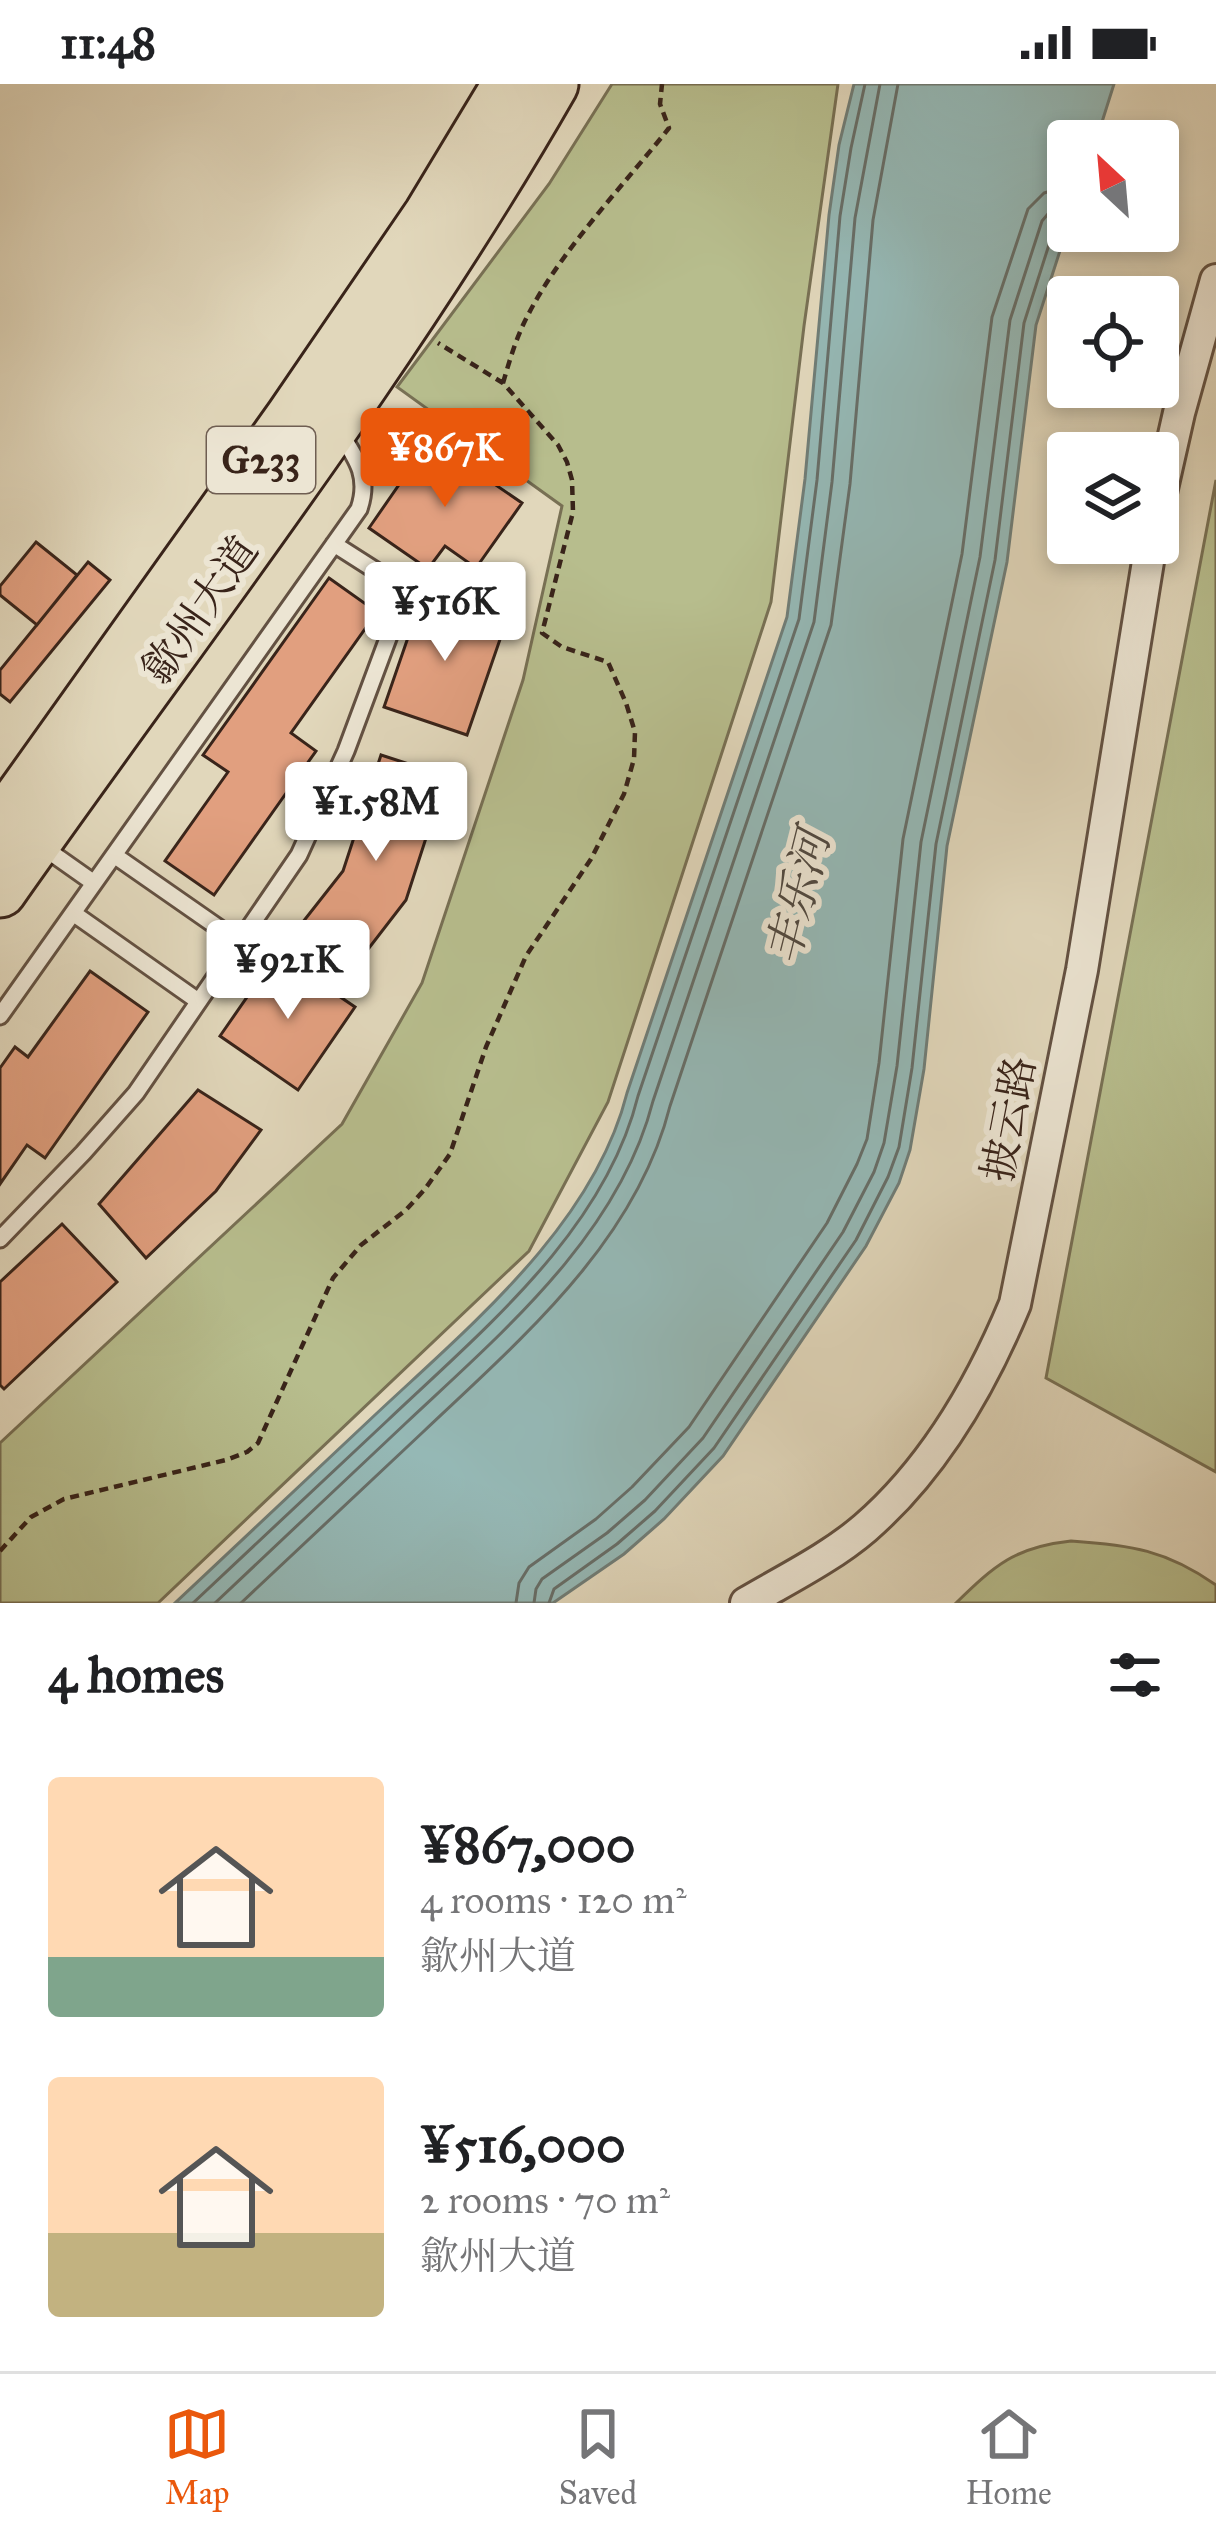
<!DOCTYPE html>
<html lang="en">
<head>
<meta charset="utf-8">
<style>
  :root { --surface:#fff; --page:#f2f2f2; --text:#202124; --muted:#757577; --line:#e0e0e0; --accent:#ea580c }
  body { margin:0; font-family:"IM FELL Great Primer","Noto Serif SC",serif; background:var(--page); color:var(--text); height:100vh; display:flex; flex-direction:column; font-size:45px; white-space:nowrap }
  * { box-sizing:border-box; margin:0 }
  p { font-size:39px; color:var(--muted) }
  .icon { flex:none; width:66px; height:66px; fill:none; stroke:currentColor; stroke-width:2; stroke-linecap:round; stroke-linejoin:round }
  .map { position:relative; height:1519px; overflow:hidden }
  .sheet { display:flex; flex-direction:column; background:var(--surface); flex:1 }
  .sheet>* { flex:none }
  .needle { width:78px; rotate:334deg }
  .controls { position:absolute; left:1047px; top:36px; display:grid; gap:24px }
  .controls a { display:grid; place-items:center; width:132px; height:132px; border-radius:12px; background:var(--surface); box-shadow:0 6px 18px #0003; font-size:60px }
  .price { position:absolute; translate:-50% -102px; padding:0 27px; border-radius:12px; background:#fff; color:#222; font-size:39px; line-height:78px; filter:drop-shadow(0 3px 6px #0008) }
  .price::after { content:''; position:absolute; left:50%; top:72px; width:36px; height:27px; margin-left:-18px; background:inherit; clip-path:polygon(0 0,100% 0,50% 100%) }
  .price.on { background:var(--accent); color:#fff }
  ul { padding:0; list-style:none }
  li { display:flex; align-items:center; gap:36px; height:300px; padding:0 48px }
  li span { display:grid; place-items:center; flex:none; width:336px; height:240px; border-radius:12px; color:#555 }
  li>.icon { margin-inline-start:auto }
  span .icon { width:144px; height:144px; fill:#fffc; stroke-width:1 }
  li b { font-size:51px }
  h2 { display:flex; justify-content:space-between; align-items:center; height:144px; padding:0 48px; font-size:51px }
  .status { display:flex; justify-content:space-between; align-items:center; height:84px; padding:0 60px; background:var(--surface); direction:ltr }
  .status svg { height:33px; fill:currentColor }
  .tabs { display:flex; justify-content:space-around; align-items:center; height:168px; border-top:3px solid var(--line); background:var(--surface); font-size:33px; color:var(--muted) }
  .tabs a { display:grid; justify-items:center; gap:6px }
  .tabs .on { color:var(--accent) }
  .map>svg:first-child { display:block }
</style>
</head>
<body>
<div class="status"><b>11:48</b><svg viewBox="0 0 49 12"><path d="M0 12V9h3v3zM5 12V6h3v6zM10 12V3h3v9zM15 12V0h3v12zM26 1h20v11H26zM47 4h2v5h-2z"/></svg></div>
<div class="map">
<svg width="1216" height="1519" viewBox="0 0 1216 1519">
  <rect width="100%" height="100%" fill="#e1d7bb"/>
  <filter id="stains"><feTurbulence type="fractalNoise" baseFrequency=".00167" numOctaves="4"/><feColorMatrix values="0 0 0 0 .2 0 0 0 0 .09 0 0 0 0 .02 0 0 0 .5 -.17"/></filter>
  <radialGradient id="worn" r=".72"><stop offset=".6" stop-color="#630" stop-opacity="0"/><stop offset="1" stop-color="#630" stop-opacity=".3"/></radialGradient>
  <!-- green -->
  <path fill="#b7bd8d" stroke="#787054" stroke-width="3" d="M 612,0 L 838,0 L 804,242 L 771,518 L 608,1018 L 529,1167 L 158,1519 L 0,1519 L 0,1359 L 342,1040 L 422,899 L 523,596 L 562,422 L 397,303 L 549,100 Z
    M 1216,396 L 1216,1388 L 1046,1294 Z
    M 1071,1457 C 1131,1461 1166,1466 1216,1501 L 1216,1519 L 956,1519 C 995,1481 1015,1463 1071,1457 Z"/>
  <!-- water -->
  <path fill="#95b8b5" stroke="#707d77" stroke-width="3" d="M 854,0 L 1114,0 L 1096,57 L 1068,57 L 1068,142 L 1036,241 L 1007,478 L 947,762 L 924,985 L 910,1066 L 899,1099 L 866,1162 L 723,1372 L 664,1435 L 624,1470 L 553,1519 L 175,1519 C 242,1456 309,1393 376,1330 C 471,1241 594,1140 627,1009 L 787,533 L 805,395 L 829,131 L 839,61 Z"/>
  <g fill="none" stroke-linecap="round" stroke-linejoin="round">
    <!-- shore -->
    <path stroke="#676e68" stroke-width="3" d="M 193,1519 C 258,1458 323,1397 388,1336 C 484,1245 605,1146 638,1012 L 799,535 L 817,396 L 840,132 L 851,64 L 865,0
      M 215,1519 C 279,1459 343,1398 407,1338 C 504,1247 619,1150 653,1017 L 814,538 L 832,398 L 855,134 L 880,0
      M 241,1519 C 301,1462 362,1405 423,1348 C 521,1255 636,1158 670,1022 L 831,541 L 850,400 L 873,136 L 898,0
      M 516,1519 L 519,1499 L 529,1483 L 596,1435 L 632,1403 L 689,1343 L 827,1139 L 857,1080 L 867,1055 L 879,979 L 903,755 L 962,470 L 992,233 L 1028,125 L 1044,109 L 1068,102
      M 534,1519 L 536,1505 L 542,1495 L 607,1449 L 645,1416 L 703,1354 L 843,1148 L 874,1088 L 884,1059 L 897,982 L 921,758 L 980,473 L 1010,236 L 1042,137 L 1053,124 L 1068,120
      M 549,1519 L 554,1505 L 617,1460 L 655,1427 L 714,1364 L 856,1156 L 888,1093 L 899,1063 L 912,984 L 936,760 L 995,476 L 1024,239 L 1054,145 L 1060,138 L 1068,135"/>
  </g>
  <!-- building -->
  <path fill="#e19f7f" stroke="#39241a" stroke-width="3" d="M 430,356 L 522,419 L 476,484 L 445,462 L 428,485 L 369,444 Z
    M 36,458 L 77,491 L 37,541 L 0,511 L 0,502 Z
    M 88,478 L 110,496 L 10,618 L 0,610 L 0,586 Z
    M 329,494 L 377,528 L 291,649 L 316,667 L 214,811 L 165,777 L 228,688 L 203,671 Z
    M 423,510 L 506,538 L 467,651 L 384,623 Z
    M 381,671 L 446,692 L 406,816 L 349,890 L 295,848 L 343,787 Z
    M 277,870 L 355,923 L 298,1006 L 220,952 Z
    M 90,887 L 148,928 L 45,1074 L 27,1061 L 0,1100 L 0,984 L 15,963 L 28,973 Z
    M 198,1006 L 261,1046 L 216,1107 L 146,1174 L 99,1120 Z
    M 62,1140 L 117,1198 L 4,1305 L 0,1301 L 0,1198 Z"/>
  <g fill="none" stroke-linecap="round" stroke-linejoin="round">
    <defs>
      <path id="service" d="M 43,763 L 94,799
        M 114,771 L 239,858
        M 73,829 L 198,917
        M 0,932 L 359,425 C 370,393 357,375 340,349
        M 0,1155 L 83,1069 L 136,1009 L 299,771 L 346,667 L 406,506 L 334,460"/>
      <path id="minor" d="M 1158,422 L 1179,329 L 1216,196
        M 746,1519 C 785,1496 830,1474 865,1444 C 933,1385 981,1302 1015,1220 L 1082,886 L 1151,459"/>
      <path id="trunk" d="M 0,743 L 292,333 L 430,131 L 509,0
        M 0,807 C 187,541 390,283 552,0"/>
    </defs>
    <!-- service casing -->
    <use href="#service" stroke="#635142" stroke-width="21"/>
    <!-- minor casing -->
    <use href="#minor" stroke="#635142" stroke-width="36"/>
    <!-- trunk casing -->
    <use href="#trunk" stroke="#39241a" stroke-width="57"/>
    <!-- path -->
    <path stroke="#39241a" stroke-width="4.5" stroke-dasharray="9 6" stroke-linecap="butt" d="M 503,299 C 510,275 517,251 529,229 C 563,164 623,102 669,44 L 660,20 L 662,0
      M 0,1467 L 31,1433 L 64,1415 L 226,1376 L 247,1368 L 258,1359 L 333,1194 L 361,1161 L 406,1126 L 425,1105 L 450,1070 L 486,963 L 526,872 L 591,775 L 624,710 L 634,675 L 635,648 L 626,619 L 608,578 L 562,563 L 542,549 L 573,428 L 572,396 L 567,378 L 558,361 L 503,299 L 438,259"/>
    <!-- service -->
    <use href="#service" stroke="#ece5d3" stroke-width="15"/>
    <!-- minor -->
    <use href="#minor" stroke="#ece5d3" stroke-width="30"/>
    <!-- trunk -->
    <use href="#trunk" stroke="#e1d7bb" stroke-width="51"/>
  </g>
  <g text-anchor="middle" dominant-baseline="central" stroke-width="12" stroke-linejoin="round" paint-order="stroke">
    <!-- shield labels -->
    <rect fill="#ece5d3" stroke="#6f5e52" stroke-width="3" x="207" y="343" width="108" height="66" rx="9"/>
    <g font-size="39" font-weight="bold" fill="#39241a">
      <text x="261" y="376">G233</text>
    </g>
    <!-- street labels -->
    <g font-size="42" fill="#39241a" stroke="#ece5d3">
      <text transform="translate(200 526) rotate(-55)">歙州大道</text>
      <text transform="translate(1009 1035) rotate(-79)">披云路</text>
    </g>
    <!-- water labels -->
    <g font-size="45" font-style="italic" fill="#504941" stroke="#ece5d3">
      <text transform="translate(798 813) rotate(-76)">丰乐河</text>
    </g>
  </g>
  <rect width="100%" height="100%" filter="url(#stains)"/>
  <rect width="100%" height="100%" fill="url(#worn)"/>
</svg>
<div class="controls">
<a><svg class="needle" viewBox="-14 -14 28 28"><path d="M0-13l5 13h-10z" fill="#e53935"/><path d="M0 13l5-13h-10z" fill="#757577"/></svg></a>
<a><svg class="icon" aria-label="locate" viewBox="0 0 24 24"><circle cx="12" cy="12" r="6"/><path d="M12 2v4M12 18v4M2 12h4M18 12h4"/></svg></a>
<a><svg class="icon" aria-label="layers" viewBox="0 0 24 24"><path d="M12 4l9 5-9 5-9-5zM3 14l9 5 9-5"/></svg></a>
</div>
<b class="price on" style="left:445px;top:426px">¥867K</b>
<b class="price" style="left:445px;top:580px">¥516K</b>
<b class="price" style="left:376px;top:780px">¥1.58M</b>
<b class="price" style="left:288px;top:938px">¥921K</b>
</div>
<section class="sheet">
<h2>4 homes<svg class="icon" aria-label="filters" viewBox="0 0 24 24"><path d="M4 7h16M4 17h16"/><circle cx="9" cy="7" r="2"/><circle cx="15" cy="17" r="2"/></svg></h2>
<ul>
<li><span style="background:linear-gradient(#ffd9b3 75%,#7fa58c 0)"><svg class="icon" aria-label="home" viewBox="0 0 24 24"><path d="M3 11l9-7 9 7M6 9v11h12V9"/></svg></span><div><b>¥867,000</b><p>4 rooms · 120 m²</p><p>歙州大道</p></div></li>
<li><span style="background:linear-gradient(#ffd9b3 65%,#c2b280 0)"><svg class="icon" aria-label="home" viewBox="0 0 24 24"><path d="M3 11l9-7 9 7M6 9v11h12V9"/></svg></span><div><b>¥516,000</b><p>2 rooms · 70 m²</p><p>歙州大道</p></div></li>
</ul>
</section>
<nav class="tabs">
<a class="on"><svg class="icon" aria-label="map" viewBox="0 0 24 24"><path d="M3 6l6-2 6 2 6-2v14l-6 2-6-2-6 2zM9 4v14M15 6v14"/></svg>Map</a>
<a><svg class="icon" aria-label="saved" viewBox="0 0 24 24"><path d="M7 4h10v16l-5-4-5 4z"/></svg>Saved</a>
<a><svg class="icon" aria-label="home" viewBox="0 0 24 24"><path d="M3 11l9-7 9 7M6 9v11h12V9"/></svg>Home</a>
</nav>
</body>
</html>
